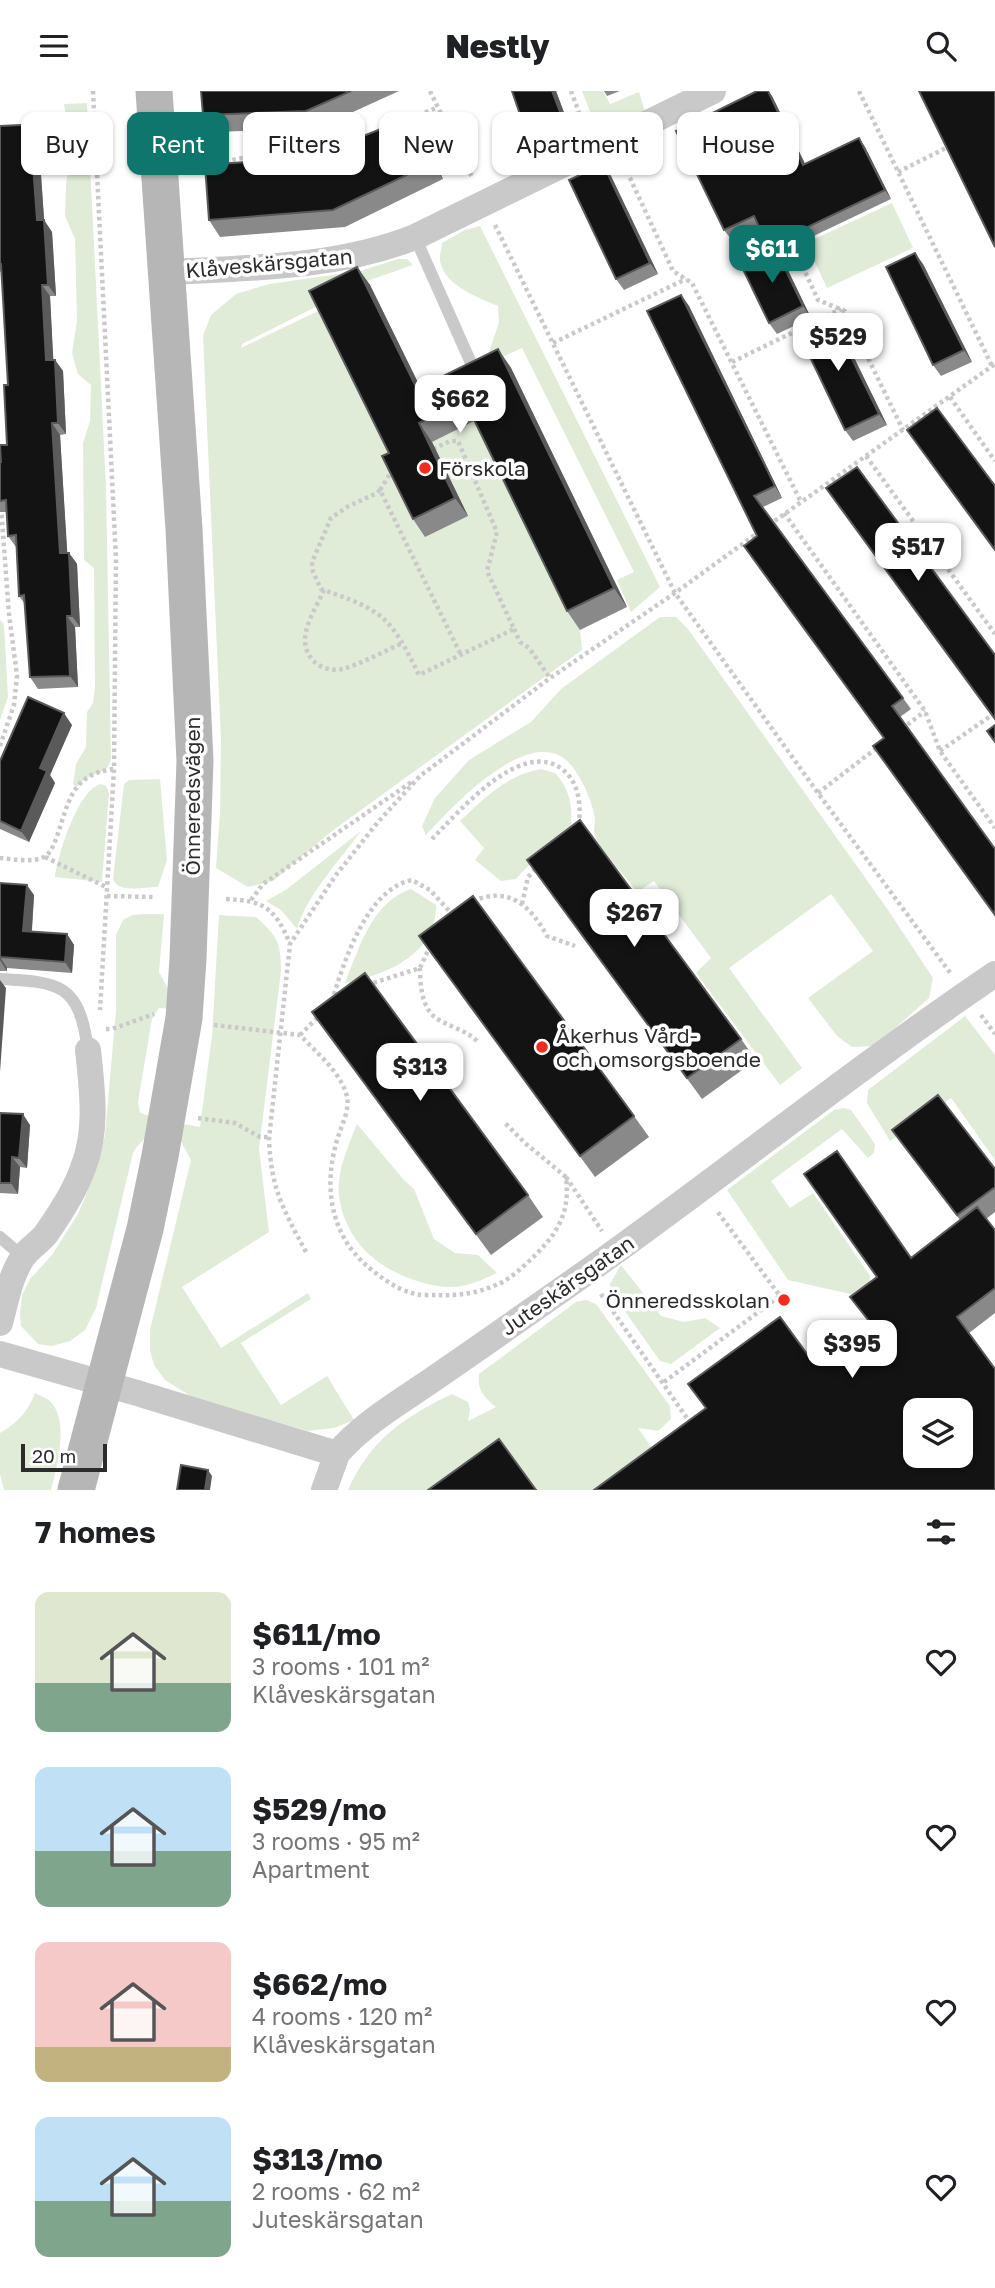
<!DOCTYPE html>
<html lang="en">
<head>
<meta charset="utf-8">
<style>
  :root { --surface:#fff; --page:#f6f6f6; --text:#202124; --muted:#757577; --accent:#0f766e }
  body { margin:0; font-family:"Golos Text",sans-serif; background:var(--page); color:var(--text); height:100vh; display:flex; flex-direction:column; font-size:26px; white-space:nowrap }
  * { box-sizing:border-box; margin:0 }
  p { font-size:23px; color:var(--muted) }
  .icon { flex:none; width:38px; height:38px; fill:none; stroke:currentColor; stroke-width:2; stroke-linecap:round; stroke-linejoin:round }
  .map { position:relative; height:1399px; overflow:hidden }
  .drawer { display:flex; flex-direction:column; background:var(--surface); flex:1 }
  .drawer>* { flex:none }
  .banner { position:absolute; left:21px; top:21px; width:954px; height:63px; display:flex; gap:14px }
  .tools { position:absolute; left:903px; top:1307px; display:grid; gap:14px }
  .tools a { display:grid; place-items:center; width:70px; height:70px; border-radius:14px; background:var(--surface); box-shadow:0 2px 5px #0004; font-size:35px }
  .scale { position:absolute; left:21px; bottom:18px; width:86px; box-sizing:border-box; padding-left:7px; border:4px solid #2c2c2c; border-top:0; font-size:19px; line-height:24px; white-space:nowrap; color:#2c2c2c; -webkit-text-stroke:5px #fff; paint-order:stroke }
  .price { position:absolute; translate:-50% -60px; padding:0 16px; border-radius:14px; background:#fff; color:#222; font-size:23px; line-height:46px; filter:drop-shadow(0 2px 4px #0008) }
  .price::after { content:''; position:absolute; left:50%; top:42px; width:21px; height:16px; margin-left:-10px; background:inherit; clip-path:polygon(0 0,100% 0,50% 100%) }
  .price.on { background:var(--accent); color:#fff }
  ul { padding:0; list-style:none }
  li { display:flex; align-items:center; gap:21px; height:175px; padding:0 35px }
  li span { display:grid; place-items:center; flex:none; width:196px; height:140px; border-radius:14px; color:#555 }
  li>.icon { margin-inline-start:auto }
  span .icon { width:84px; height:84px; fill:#fffc; stroke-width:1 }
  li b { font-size:30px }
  h2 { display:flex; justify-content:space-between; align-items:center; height:84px; padding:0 35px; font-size:30px }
  .pill { padding:0 24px; border-radius:14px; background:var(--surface); box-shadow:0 2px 5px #0004; font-size:24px; line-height:63px }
  .pill.on { background:var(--accent); color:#fff }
  header { display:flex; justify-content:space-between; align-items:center; height:91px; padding:0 35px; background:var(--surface); font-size:32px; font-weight:800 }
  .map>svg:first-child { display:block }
</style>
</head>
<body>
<header><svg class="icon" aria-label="menu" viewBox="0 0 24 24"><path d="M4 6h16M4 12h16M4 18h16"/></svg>Nestly<svg class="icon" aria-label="search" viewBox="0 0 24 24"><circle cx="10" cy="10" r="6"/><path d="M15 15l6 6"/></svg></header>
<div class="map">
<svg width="995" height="1399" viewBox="0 0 995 1399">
  <rect width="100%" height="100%" fill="#fff"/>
  <!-- green -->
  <path fill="#e0ecd8" d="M 582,0 L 603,0 L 610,13 L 639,1 L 646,24 L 600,46 Z
    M 87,12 L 106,396 L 111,667 C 109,681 101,680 91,685 C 85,687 81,692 77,696 L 73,693 L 76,673 L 86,656 L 87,621 L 93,612 L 95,596 L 94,477 L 84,469 L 83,352 L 90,330 L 91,294 L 78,283 L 72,262 L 77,230 L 75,148 L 65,125 L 66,93 L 71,61 L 64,13 Z
    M 892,112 L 913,157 L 827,197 L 806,152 Z
    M 480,135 L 660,496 L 631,521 L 617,489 L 634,481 L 522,257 L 485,274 L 499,231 L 498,215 C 477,206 445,195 440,170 C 439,165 442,157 442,152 L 465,139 Z
    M 398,168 L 407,168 L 413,174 L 367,190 L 242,253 L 241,257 L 370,195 L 429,315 L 464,300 L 580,539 L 582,559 L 332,740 L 273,790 L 248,796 L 216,777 L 220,721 L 221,650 L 203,245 L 211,224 L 236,203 L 269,193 L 360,180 Z
    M 660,526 L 676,526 L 688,538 L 886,816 L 933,887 L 929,907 L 894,938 L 872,955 L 852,956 L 837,945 L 808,907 L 873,860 L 831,803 L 729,877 L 802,977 L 780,994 L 696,882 L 711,867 L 654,790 L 637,801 C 629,790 598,755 595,745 C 593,740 595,733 595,728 C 593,712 582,687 571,674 C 532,628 451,717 426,744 L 422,735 L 435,707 L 469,669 L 531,631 L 561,598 Z
    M 0,529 L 4,533 L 8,606 L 0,629 Z
    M 541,678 L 555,682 C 572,700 573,720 570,743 C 552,758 530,770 516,788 L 501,790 L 475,769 L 484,757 L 460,730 C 484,707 507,684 541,678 Z
    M 160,688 L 167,769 L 158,796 C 144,796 119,803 113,788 L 124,693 L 129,689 Z
    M 101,693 L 106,695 L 109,703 L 102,791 L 55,786 C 58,764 78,698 101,693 Z
    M 361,740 C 341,768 306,805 297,838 L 281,819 L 266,810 L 287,798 Z
    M 411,798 L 436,814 C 437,863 386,884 345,892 C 359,857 372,811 411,798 Z
    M 145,823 L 164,823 L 159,881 L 173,907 L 172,918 L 159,917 L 152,928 L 138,1011 L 140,1022 L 158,1027 C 153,1046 142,1046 133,1062 L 96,1217 L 85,1239 L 70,1250 L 52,1255 L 38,1253 L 21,1235 L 20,1223 L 22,1204 L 30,1188 L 52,1164 L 78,1123 L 95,1082 L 105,1044 L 116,919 L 116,844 L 123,829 L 132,824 Z
    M 219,824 L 256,826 C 277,845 281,851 281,880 L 259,1058 L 269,1141 L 182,1196 L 221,1257 L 308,1202 L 311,1208 L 241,1252 L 281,1314 L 327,1285 L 354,1329 L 334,1337 L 308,1340 L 192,1306 L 165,1289 L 154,1274 L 150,1260 L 150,1239 L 191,1069 L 176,1041 L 177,1032 L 200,1036 L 212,944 Z
    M 965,925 L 995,964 L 995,1069 L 951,1007 L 890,1050 L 867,1012 L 868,999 Z
    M 844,1017 L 851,1019 L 875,1053 L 874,1062 L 868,1067 L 842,1038 L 771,1090 L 790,1117 L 813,1102 L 870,1185 L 869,1199 L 859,1205 L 788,1189 L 727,1099 L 834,1019 Z
    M 357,1033 L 403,1088 L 414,1098 L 434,1148 L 455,1162 L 478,1164 L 497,1182 C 486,1187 474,1193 462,1195 C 446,1198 429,1194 414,1189 C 375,1176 346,1149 339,1106 C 336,1082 348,1055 357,1033 Z
    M 621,1174 L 661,1225 L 684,1231 L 705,1227 L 720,1237 L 671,1273 L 660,1270 L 610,1199 L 610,1193 Z
    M 586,1209 L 596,1213 L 670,1315 L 671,1328 L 658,1340 L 638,1337 L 663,1373 L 628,1399 L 348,1399 C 370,1349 404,1326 452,1303 L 468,1311 L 470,1319 L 468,1330 L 496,1316 C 484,1306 477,1299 479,1283 L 576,1211 Z
    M 35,1302 C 39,1304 46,1307 50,1310 C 70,1330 57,1376 51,1399 L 4,1399 L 0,1383 L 0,1342 C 17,1332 28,1321 35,1302 Z"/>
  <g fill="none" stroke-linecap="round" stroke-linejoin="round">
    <!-- path -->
    <path stroke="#c9c9c9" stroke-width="4.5" stroke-dasharray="3.5 3.5" stroke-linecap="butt" d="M 93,0 L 116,468 L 114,678 L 100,919
      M 430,0 L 473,88
      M 571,0 L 584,35
      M 859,0 L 992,275
      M 406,30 L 438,16
      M 624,74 L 673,180 L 692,192 L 801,411
      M 220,75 C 234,61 297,66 318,66
      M 197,81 L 210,80
      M 898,81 L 950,55
      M 495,134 L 675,502 L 818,702 L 951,883
      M 791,150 L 818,209 L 845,220 L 903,339
      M 553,252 L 686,188
      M 732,271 L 841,218
      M 950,306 L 995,370
      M 866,365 L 995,543
      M 393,378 L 380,399 L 461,564
      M 380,399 L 377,402 L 347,416 L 331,427 L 312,471 L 313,481 L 321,498 C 384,520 390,525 419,584 L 514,538 L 487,480 L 497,441 L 458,350 L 450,350 L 433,358
      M 784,422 L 925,620 L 940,660 L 995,737
      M 769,434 L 995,273
      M 324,499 C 314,522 291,552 317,573 C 324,578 334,580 343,578 C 363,572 384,560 403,552
      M 514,538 L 520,551 L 529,557 L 550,587
      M 902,638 L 925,620
      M 0,655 L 14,614 L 17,585 L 9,523 L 1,416
      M 940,660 L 995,622
      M 818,702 L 878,656
      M 432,748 C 458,722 520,647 562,678 C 579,691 581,713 579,733
      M 45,766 L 108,797
      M 0,767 C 12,768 32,772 44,766 C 51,762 53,755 56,748 C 69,712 70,683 114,678
      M 107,805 L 155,806
      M 226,808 C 265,810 275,817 290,853
      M 251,809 L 263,793 L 413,690
      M 473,810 C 509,795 530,814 547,845 L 575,855
      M 522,813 L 528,786 L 537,776
      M 420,877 C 420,895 422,920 439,929 C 453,937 468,940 479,952
      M 367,894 L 420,877 L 431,853
      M 332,910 C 344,870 367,798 412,789 L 430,799 L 452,823
      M 981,924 L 995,943
      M 214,934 L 300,944 C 316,961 339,980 346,1002 C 351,1016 343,1031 339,1043 C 323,1090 328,1141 367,1175 C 380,1186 396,1198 412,1202 C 420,1205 431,1204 439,1204 C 459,1205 477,1202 496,1194 C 507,1190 518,1180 526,1173 C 554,1147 571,1126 566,1086 L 525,1052 L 504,1031
      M 106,938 L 112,938 L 154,923
      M 300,944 L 319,925
      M 198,1027 L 235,1032 L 260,1046 L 269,1046
      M 566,1086 L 602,1140
      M 306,1161 C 283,1118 271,1098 269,1048 L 290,853 L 336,784 L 378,731 L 420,685 L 550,587 L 675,502 L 759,441
      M 601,1203 L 691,1333
      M 664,1291 L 780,1205 L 717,1120"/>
    <!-- lane -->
    <path stroke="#c9c9c9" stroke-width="12" d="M 415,146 L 471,272
      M 0,888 C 61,891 79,893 88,959
      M 0,1146 L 23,1166"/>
    <!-- street -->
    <path stroke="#c9c9c9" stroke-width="26" d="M 166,181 C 250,177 336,177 415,146 L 713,0
      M 0,1232 C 6,1210 10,1185 23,1166 C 29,1157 40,1151 46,1143 C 60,1123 75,1100 83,1077 C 98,1040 92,997 88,959
      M 0,1263 L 137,1302 L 337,1363 C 362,1333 400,1311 432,1289 C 483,1254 534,1218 584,1183 C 722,1085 855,978 995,883
      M 324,1399 L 337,1363"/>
    <!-- secondary -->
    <path stroke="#b6b6b6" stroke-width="37" d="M 76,1399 L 145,1138 L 160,1065 L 184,927 L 188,868 L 195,670 L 184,438 L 154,0"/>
  </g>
  <!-- wall -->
  <path fill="#898989" d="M 201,0 L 399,0 L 318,37 L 215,41 L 203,24 Z
    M 556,0 L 573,46 L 536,59 L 528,47 Z
    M 604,0 L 620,0 L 607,5 Z
    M 757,0 L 768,0 L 772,5 L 805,73 L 865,56 L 891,108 L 778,162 L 783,169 L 811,227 L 777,243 L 769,232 L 771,159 L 759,135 L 731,148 L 724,139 Z
    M 410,26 L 421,43 L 443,88 L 345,136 L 220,146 L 209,129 L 312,66 Z
    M 39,33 L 47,44 L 49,84 L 41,84 L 44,129 L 52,141 L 56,205 L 50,205 L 53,269 L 55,269 L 63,280 L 66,343 L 60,344 L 67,462 L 69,462 L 77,473 L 80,536 L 75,536 L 78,596 L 38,598 L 30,586 L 25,513 L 19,505 L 16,456 L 8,445 L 7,421 L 0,421 L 0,371 L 1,371 L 7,354 L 8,294 L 2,182 L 0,180 L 0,35 Z
    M 603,73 L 611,85 L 658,183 L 624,199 L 616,188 Z
    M 923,173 L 972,271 L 941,285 L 933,274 Z
    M 357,176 L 370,194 L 420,296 L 498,258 L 511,277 L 627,516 L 580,539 L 567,520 L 474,330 L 432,351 L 468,425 L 425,446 L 413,428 L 389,362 Z
    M 681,204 L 689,215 L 782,407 L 763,416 L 911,618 L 900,626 L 995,758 L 884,647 L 757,445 Z
    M 831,225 L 839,236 L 887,334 L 853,350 L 845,339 Z
    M 72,634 L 50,684 L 55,692 L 29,751 L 0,738 L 0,670 Z
    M 527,769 L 741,948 L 756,969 L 702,1008 Z
    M 0,792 L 34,804 L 32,840 L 67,843 L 74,854 L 72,882 L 7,877 L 7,880 L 0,880 Z
    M 419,845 L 634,1025 L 649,1046 L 595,1086 Z
    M 312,921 L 528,1104 L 543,1126 L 491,1164 Z
    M 0,1022 L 30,1034 L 27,1077 L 20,1076 L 18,1103 L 0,1102 Z
    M 892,1039 L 995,1078 L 995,1121 L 986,1128 L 995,1139 L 995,1222 L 969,1242 L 706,1318 L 688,1293 L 813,1271 L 868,1230 L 850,1206 L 911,1167 L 960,1129 Z"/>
  <!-- shaded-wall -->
  <path fill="#5a5a5a" d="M 552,0 L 556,0 L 573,46 L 565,34 Z
    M 768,0 L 772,5 L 810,83 L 803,74 Z
    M 410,26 L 421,43 L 443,88 L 432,72 Z
    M 39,33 L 47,44 L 49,84 L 41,72 Z
    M 859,47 L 865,56 L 891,108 L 885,99 Z
    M 33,73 L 41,84 L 45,141 L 37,129 Z
    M 603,73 L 611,85 L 658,183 L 650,172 Z
    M 44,129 L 52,141 L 56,205 L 48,194 Z
    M 775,157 L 783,169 L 811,227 L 803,215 Z
    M 915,162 L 923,173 L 972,271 L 964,259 Z
    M 357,176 L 370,194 L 430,316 L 417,298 Z
    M 42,194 L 50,205 L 54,281 L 46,269 Z
    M 681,204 L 689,215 L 782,407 L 775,395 Z
    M 831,225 L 839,236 L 887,334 L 879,323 Z
    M 498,258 L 511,277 L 627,516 L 614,497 Z
    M 55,269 L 63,280 L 66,343 L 58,332 Z
    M 52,332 L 60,344 L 68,473 L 60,462 Z
    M 419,332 L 432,351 L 468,425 L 455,407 Z
    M 69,462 L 77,473 L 80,536 L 72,525 Z
    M 67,525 L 75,536 L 78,596 L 70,585 Z
    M 64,622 L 72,634 L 50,684 L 55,692 L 29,751 L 21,740 L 40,677 Z
    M 27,794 L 34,804 L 31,850 L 23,840 Z
    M 67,843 L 74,854 L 72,882 L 65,871 Z
    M 0,866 L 7,877 L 7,880 L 0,869 Z
    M 0,889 L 6,897 L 0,981 Z
    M 23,1023 L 30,1034 L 27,1077 L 19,1067 Z
    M 12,1066 L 20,1076 L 18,1103 L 11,1092 Z
    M 208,1379 L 212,1385 L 210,1399 L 205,1399 Z"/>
  <!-- building -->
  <path fill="#131313" stroke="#5a5a5a" stroke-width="2" fill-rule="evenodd" d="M 201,0 L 351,0 L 306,20 L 203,24 Z
    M 512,0 L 552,0 L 565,34 L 528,47 Z
    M 757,0 L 768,0 L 803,74 L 859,47 L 885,99 L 768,155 L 754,125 L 724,139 L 676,40 Z
    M 919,0 L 995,0 L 995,156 Z
    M 410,26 L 432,72 L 333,119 L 209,129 L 205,74 L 312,66 Z
    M 39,33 L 41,72 L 33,73 L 37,129 L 44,129 L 48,194 L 42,194 L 46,269 L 55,269 L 58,332 L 52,332 L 60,462 L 69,462 L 72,525 L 67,525 L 70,585 L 30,586 L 24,504 L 19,505 L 16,444 L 8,445 L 6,409 L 0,410 L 0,371 L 1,371 L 0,354 L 7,354 L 4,294 L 8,294 L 1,173 L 0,173 L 0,35 Z
    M 603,73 L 650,172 L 616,188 L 569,89 Z
    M 775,157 L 803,215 L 769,232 L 741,174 Z
    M 915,162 L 964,259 L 933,274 L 886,176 Z
    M 357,176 L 417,298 L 498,258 L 614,497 L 567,520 L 465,310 L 419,332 L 455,407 L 413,428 L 382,365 L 389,362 L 309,200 Z
    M 681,204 L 775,395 L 754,405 L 903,607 L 892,615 L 995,758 L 995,824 L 873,655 L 884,647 L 744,455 L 757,445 L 647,220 Z
    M 831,225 L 879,323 L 845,339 L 798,241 Z
    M 937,317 L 995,395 L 995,459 L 907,339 Z
    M 857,376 L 995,564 L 995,628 L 826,397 Z
    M 28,606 L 64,622 L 40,677 L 47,680 L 21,740 L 0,730 L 0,670 Z
    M 995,634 L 995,651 L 987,640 Z
    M 580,729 L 741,948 L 687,987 L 527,769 Z
    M 0,792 L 27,794 L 23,840 L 67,843 L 65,871 L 0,866 Z
    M 473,805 L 634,1025 L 580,1065 L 419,845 Z
    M 365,882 L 528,1104 L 476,1143 L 312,921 Z
    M 938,1004 L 995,1078 L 995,1096 L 957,1124 L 892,1039 Z
    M 0,1022 L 23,1023 L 19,1067 L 12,1066 L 11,1092 L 0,1092 Z
    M 837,1060 L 911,1167 L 977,1116 L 995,1139 L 995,1197 L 957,1226 L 995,1278 L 995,1399 L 594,1399 L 706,1317 L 688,1293 L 780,1226 L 813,1271 L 869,1230 L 850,1206 L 877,1186 L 804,1083 ZM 915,1320 L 961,1320 L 961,1365 L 915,1365 Z
    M 499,1348 L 536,1399 L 428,1399 Z
    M 181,1374 L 208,1379 L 205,1399 L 177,1399 Z"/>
  <!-- markers -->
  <g fill="#f42b1d" stroke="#fff" stroke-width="2.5">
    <circle cx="425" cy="377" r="7"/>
    <circle cx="542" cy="956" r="7"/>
    <circle cx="784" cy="1209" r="7"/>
  </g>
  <g text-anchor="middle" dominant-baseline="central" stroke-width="7" stroke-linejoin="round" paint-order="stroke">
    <!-- street labels -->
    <g font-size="21" fill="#2c2c2c" stroke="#fff">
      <text transform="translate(269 172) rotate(-5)">Klåveskärsgatan</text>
      <text transform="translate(192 705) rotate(-90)">Önneredsvägen</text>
      <text transform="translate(567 1194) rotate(-35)">Juteskärsgatan</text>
    </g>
    <!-- poi labels -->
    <g font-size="21" fill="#2c2c2c" stroke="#fff" text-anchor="start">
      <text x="439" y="377">Förskola</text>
      <text x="556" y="944">Åkerhus Vård-<tspan x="556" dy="24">och omsorgsboende</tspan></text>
      <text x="770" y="1209" text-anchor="end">Önneredsskolan</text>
    </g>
  </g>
</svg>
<div class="tools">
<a><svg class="icon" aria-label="layers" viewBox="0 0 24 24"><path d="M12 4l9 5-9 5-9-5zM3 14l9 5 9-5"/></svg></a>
</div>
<div class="scale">20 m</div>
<b class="price on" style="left:772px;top:194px">$611</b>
<b class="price" style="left:838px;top:282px">$529</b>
<b class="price" style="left:460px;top:344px">$662</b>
<b class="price" style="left:918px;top:492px">$517</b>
<b class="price" style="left:634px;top:858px">$267</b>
<b class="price" style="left:420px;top:1012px">$313</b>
<b class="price" style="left:852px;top:1289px">$395</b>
<div class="banner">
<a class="pill">Buy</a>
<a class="pill on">Rent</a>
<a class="pill">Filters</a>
<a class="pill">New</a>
<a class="pill">Apartment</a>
<a class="pill">House</a>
</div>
</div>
<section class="drawer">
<h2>7 homes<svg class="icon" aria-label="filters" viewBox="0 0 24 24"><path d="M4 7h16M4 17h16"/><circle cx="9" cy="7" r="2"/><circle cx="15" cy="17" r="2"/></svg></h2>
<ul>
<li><span style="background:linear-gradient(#dfe7d0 65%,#7fa58c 0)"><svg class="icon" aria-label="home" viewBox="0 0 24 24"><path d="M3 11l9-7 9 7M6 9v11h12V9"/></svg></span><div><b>$611/mo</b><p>3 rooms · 101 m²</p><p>Klåveskärsgatan</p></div><svg class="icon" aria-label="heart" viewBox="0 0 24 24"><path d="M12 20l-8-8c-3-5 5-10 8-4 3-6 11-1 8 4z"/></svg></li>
<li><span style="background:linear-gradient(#bfe0f5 60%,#7fa58c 0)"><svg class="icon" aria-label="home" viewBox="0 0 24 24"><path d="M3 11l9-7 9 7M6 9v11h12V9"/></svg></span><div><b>$529/mo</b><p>3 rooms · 95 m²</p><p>Apartment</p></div><svg class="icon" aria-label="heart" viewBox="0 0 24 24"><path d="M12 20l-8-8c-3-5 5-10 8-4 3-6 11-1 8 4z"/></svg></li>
<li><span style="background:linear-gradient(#f6c9c9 75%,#c2b280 0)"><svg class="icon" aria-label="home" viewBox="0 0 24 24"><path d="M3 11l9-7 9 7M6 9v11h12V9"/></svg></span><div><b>$662/mo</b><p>4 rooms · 120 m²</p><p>Klåveskärsgatan</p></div><svg class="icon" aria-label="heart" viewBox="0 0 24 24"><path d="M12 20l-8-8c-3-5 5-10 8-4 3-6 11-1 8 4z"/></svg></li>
<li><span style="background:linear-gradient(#bfe0f5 60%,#7fa58c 0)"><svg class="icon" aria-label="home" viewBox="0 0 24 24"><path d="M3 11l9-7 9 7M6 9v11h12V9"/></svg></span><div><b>$313/mo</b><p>2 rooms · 62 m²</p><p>Juteskärsgatan</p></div><svg class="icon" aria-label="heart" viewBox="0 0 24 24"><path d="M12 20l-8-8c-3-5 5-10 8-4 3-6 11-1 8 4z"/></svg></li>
</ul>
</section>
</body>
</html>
